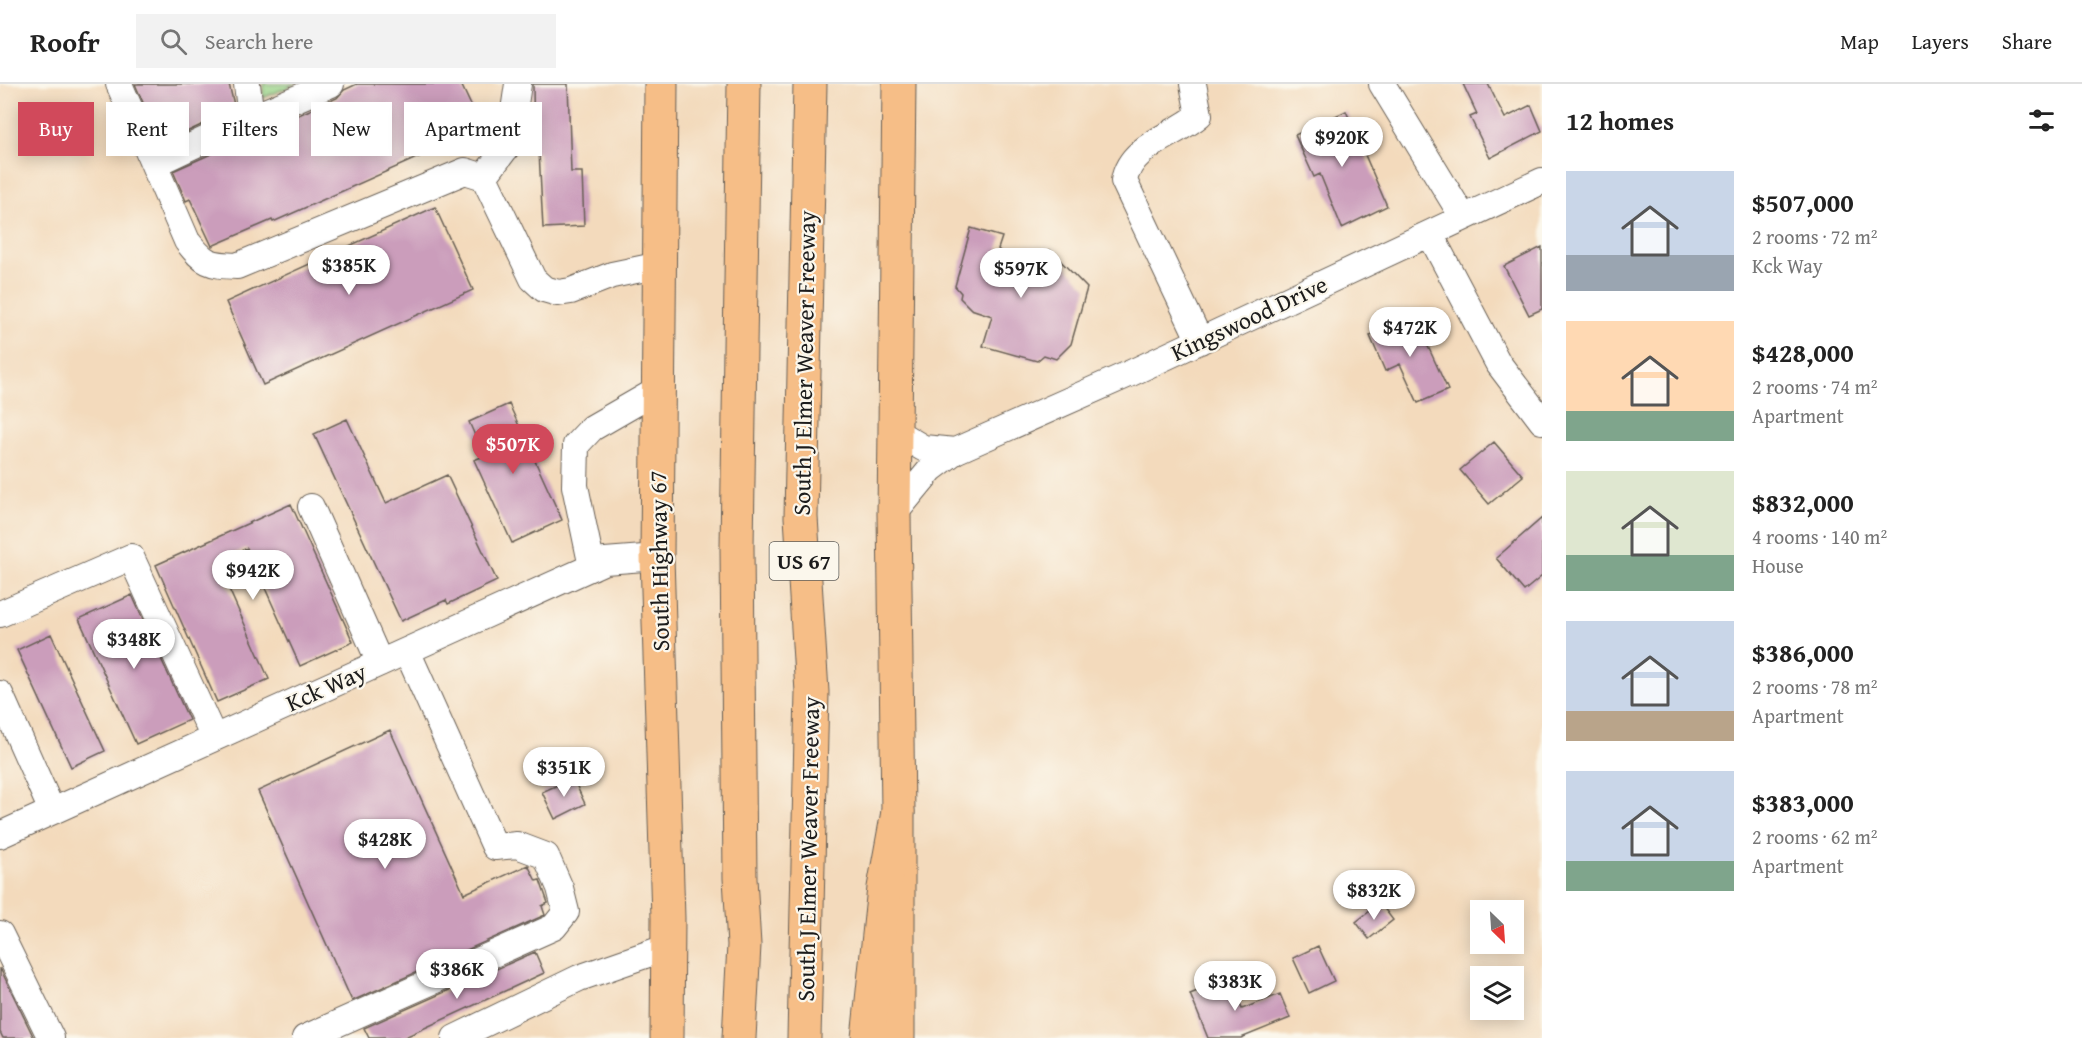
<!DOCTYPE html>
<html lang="en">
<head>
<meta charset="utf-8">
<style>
  :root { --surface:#fff; --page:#f2f2f2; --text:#222; --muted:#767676; --line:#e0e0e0; --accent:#d1495b }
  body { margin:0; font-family:"Gentium Book Plus",serif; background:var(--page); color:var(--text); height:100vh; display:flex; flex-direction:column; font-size:22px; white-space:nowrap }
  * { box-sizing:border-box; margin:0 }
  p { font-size:20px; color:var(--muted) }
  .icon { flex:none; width:33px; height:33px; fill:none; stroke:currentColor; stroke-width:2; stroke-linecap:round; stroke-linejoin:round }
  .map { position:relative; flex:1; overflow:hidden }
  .panel { display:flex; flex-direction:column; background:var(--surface); width:540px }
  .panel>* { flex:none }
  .guide { position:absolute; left:18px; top:18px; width:570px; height:54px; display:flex; gap:12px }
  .needle { width:39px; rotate:155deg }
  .tools { position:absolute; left:1470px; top:816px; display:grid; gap:12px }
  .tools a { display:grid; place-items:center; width:54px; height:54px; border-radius:0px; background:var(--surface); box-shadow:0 3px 15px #0003; font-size:30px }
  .price { position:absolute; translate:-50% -51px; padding:0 14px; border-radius:21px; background:#fff; color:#222; font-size:20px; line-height:39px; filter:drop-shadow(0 2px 3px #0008) }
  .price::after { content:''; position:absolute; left:50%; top:36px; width:18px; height:14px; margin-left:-9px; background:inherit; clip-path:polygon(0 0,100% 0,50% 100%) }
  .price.active { background:var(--accent); color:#fff }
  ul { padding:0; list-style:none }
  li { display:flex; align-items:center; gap:18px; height:150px; padding:0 24px }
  li span { display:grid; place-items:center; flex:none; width:168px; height:120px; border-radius:0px; color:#555 }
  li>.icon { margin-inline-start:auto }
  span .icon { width:72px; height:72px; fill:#fffc; stroke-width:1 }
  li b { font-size:26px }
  h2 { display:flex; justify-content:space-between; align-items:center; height:72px; padding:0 24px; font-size:26px }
  .chip { padding:0 21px; border-radius:0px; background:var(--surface); box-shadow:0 3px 15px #0003; font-size:21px; line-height:54px }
  .chip.active { background:var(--accent); color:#fff }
  header { display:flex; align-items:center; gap:36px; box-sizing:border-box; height:84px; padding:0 30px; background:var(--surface); border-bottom:2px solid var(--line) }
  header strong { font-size:28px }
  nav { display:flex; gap:33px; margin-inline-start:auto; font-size:21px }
  .search { width:420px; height:54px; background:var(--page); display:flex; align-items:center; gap:15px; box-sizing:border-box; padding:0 21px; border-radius:0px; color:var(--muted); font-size:22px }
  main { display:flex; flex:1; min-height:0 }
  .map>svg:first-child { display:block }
</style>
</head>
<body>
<header>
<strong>Roofr</strong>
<div class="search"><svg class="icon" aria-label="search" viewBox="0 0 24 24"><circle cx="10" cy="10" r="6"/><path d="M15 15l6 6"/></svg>Search here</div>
<nav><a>Map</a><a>Layers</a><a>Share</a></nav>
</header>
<main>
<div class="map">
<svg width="1542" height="954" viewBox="0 0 1542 954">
  <rect width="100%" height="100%" fill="#fbf7ec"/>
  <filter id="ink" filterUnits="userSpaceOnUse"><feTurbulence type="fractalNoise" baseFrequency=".0167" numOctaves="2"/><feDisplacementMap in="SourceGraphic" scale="12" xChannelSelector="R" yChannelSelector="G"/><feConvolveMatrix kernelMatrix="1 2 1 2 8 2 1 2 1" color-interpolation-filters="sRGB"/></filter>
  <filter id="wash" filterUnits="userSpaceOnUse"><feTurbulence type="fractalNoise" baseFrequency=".008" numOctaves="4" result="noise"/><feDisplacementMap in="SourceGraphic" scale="24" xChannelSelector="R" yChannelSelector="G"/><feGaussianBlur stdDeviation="1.35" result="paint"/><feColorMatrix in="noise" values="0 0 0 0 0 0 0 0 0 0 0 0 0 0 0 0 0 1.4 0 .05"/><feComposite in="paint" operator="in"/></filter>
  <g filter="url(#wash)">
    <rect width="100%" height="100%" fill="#f3dabc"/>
    <!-- green -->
    <path fill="#98d388" stroke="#5a7852" stroke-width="1.5" d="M 263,0 L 296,0 L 263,14 Z"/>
    <g id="blocks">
      <!-- building -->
      <path fill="#cb9dbb" d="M 135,0 L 229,0 L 235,25 L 161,60 Z
        M 357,0 L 461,0 L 482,45 L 273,138 L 272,136 L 212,162 L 190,115 L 186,117 L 173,87 L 337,14 L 344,6 Z
        M 533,0 L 568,0 L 571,88 L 582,88 L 584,142 L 543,144 L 539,68 L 534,69 Z
        M 1463,0 L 1488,0 L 1505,34 L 1531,21 L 1542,47 L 1490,74 L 1470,33 L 1477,30 Z
        M 1346,27 L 1387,122 L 1342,144 L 1320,90 L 1314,93 L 1295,51 Z
        M 435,123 L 473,206 L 263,301 L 226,218 Z
        M 971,144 L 1002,153 L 998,165 L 1008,176 L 1032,183 L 1050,166 L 1087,204 L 1071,260 L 1056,275 L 1044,271 L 1037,277 L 983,262 L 992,232 L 971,225 L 960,214 L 961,209 L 955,202 Z
        M 1542,163 L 1542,225 L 1529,231 L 1504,182 Z
        M 1414,232 L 1448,306 L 1418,319 L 1400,280 L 1385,287 L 1370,252 Z
        M 509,320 L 562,436 L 512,459 L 474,376 L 484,372 L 469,338 Z
        M 347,335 L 386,419 L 447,391 L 497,497 L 448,520 L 446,516 L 401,537 L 314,350 Z
        M 1494,358 L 1523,392 L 1489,420 L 1460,386 Z
        M 291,420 L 353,558 L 300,582 L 247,464 L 217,478 L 269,595 L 217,618 L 156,481 Z
        M 1542,434 L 1542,492 L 1524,507 L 1496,474 Z
        M 132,511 L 189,636 L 136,660 L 79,535 Z
        M 51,550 L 105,667 L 71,683 L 17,566 Z
        M 390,646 L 464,810 L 528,781 L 536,797 L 540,796 L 548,819 L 542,822 L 545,831 L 352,917 L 258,707 Z
        M 573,694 L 585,720 L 555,735 L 542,708 Z
        M 1380,819 L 1393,836 L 1369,855 L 1356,838 Z
        M 1318,862 L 1334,897 L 1309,909 L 1293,874 Z
        M 535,868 L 544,889 L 403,954 L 369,954 L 364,944 Z
        M 0,884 L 34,954 L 3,954 L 0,948 Z
        M 1230,894 L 1242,925 L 1280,910 L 1290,934 L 1241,954 L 1208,954 L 1190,910 Z"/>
    </g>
  </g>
  <g filter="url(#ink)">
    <use href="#blocks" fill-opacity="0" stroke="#675e54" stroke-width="1.5"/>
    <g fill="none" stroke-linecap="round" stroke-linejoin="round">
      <defs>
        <path id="minor" d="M 119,0 L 187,157 C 204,179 209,181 237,182 L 465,87 L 484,93 L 533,195 L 544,205 L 558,209 L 571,207 L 612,191 L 660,181
          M 247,0 L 251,34 L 331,0
          M 1193,0 L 1199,31 C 1175,52 1130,61 1124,97 L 1200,257
          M 1382,0 L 1463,133
          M 154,80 L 251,34
          M 484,93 L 509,60 L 518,0
          M 1430,150 L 1498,279 L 1542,337
          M 896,348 L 923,364 L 955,367
          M 311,423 L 380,579
          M 894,430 L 931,385 L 955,367 L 1131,289 L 1542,97
          M 592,483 L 575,402 L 576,361 L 592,344 L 658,306
          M 0,530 L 131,473 L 214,654
          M 0,610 L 52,727
          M 0,751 L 605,477 L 657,473
          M 0,850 L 51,954
          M 305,954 L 554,843 L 566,828 L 560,804 L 546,772 L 517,761 L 495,763 L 407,567
          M 455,954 L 579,894 L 668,863"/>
        <path id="major" d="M 661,0 L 657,473 L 668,834 L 667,954
          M 898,954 L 898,728 L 894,430 L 899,0"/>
        <path id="highway" d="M 739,954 L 744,861 L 740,794 L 737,463 L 744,0
          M 804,954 L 812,608 L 801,433 L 810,0
          M 868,954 L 884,804 L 898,728"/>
      </defs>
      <!-- minor casing -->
      <use href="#minor" stroke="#675e54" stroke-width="28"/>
      <!-- major casing -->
      <use href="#major" stroke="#675e54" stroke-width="35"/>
      <!-- highway casing -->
      <use href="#highway" stroke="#675e54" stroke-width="35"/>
      <!-- minor -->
      <use href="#minor" stroke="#fff" stroke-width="26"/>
      <!-- major -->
      <use href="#major" stroke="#f6be87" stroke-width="33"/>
      <!-- highway -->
      <use href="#highway" stroke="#f6be87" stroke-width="33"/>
    </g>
  </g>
  <g text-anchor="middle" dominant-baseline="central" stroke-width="4.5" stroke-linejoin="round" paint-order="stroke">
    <!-- shield labels -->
    <rect fill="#fbf7ec" stroke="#5f5e5a" stroke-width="1.5" x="769.5" y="458" width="69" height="38" rx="4.5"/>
    <g font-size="22" font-weight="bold" fill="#1c1c1c">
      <text x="804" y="477">US 67</text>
    </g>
    <!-- street labels -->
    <g font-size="24" fill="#1c1c1c" stroke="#fbf7ec">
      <text transform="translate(1249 234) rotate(-25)">Kingswood Drive</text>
      <text transform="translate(804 279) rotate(-89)">South J Elmer Weaver Freeway</text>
      <text transform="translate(659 477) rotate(-91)">South Highway 67</text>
      <text transform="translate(326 603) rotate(-24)">Kck Way</text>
      <text transform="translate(808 765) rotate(-89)">South J Elmer Weaver Freeway</text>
    </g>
  </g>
</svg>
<div class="tools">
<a><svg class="needle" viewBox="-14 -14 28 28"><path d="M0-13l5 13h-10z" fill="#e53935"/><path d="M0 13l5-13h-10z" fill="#767676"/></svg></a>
<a><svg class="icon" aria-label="layers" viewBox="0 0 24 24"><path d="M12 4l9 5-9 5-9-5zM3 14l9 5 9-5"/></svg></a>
</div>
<b class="price" style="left:1342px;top:84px">$920K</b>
<b class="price" style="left:349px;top:212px">$385K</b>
<b class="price" style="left:1021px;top:215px">$597K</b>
<b class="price" style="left:1410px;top:274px">$472K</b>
<b class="price active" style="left:513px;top:391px">$507K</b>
<b class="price" style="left:253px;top:517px">$942K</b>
<b class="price" style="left:134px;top:586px">$348K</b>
<b class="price" style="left:564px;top:714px">$351K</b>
<b class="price" style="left:385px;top:786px">$428K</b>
<b class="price" style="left:1374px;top:837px">$832K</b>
<b class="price" style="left:457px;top:916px">$386K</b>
<b class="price" style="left:1235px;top:928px">$383K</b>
<div class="guide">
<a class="chip active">Buy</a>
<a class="chip">Rent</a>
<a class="chip">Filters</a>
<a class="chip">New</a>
<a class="chip">Apartment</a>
</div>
</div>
<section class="panel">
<h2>12 homes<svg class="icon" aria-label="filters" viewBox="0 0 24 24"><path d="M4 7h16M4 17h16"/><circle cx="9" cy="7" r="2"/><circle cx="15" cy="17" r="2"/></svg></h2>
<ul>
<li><span style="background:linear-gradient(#c9d6e8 70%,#9aa5b1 0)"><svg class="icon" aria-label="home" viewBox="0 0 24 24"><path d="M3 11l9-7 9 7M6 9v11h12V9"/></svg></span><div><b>$507,000</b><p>2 rooms · 72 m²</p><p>Kck Way</p></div></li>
<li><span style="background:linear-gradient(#ffd9b3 75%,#7fa58c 0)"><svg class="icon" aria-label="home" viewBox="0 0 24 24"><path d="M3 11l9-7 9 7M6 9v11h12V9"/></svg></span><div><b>$428,000</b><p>2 rooms · 74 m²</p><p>Apartment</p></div></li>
<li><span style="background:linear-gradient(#dfe7d0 70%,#7fa58c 0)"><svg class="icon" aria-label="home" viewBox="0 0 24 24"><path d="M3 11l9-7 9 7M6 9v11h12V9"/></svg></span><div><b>$832,000</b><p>4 rooms · 140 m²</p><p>House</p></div></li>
<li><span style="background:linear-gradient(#c9d6e8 75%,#b9a48a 0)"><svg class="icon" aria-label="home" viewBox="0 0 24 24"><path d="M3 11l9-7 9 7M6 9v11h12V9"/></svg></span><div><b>$386,000</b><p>2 rooms · 78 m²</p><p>Apartment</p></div></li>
<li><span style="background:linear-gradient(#c9d6e8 75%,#7fa58c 0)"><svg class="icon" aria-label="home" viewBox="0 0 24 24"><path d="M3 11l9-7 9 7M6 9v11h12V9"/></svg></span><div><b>$383,000</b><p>2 rooms · 62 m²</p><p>Apartment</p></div></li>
</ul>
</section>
</main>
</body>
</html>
